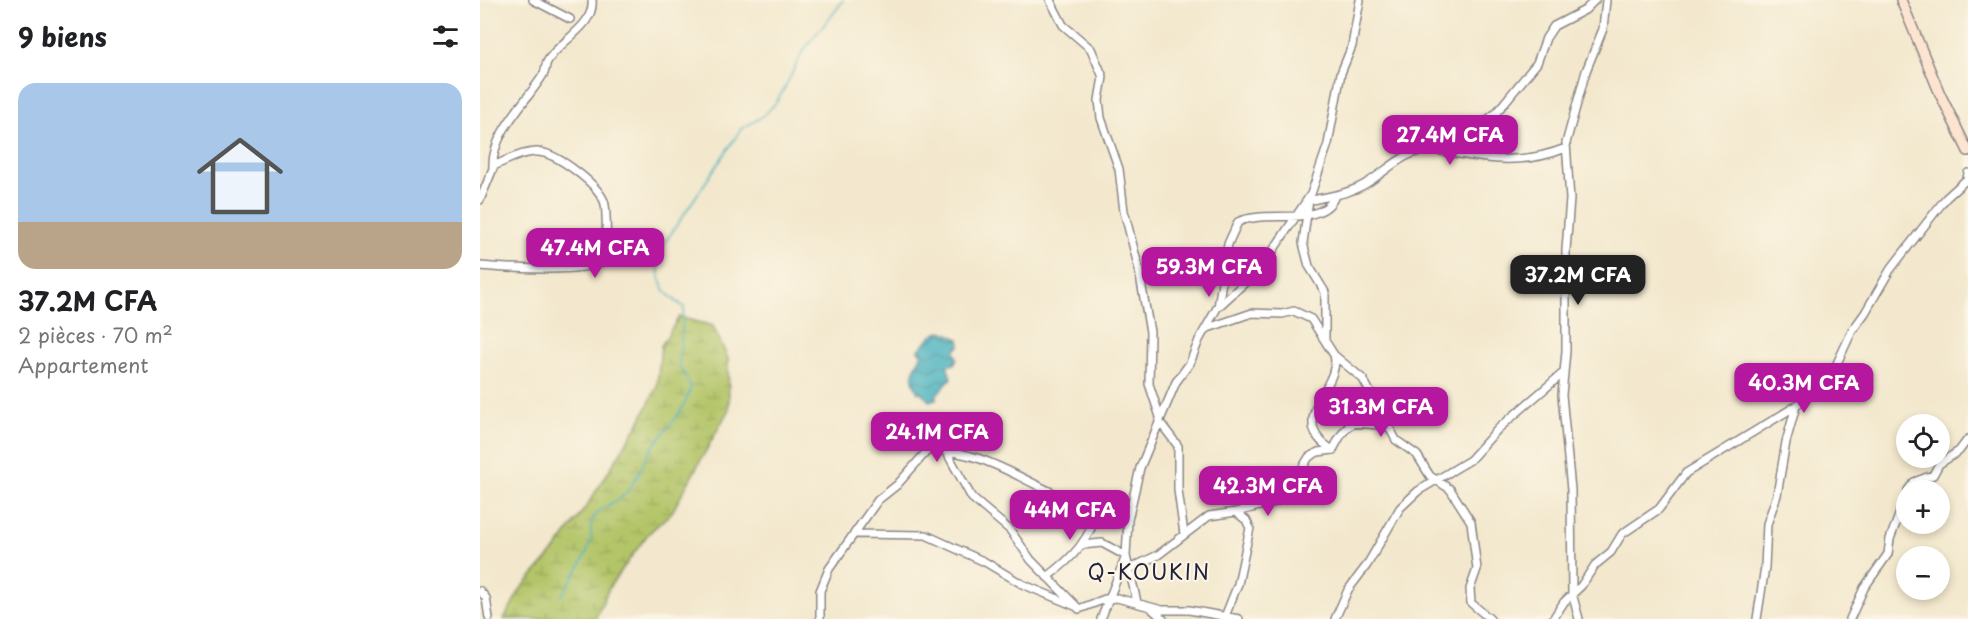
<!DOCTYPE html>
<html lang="fr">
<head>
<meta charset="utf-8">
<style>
  :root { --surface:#fff; --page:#f6f6f6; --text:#202124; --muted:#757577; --line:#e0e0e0; --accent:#b5179e }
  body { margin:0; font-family:"Playpen Sans",sans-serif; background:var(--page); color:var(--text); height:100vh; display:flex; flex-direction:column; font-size:22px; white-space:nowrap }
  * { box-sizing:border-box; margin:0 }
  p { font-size:20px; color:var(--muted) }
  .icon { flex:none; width:33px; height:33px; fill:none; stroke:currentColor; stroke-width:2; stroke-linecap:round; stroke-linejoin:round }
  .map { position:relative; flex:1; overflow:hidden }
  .panel { display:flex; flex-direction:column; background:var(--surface); width:480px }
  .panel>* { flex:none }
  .fabs { position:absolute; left:1416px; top:414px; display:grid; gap:12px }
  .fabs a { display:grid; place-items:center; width:54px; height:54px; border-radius:50%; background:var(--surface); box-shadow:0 3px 9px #0003; font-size:30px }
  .price { position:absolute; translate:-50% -51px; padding:0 14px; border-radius:12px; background:var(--accent); color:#fff; font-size:20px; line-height:39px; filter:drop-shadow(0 2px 3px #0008) }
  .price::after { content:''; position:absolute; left:50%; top:36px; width:18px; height:14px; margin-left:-9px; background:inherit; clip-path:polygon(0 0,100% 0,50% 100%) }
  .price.selected { background:#222; color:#fff }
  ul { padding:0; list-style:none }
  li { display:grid; align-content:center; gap:12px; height:318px; padding:0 18px }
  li+li { border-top:2px solid var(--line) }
  li span { display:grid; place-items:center; height:186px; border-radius:18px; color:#555 }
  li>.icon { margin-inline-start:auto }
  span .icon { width:108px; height:108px; fill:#fffc; stroke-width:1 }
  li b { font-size:26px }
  h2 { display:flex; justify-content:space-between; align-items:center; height:72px; padding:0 18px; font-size:26px }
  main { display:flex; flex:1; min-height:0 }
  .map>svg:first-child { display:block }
</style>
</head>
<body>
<main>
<section class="panel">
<h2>9 biens<svg class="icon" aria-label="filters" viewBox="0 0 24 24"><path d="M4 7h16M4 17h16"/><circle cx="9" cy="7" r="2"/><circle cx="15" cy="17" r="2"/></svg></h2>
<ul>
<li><span style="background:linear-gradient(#a9c7e8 75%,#b9a48a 0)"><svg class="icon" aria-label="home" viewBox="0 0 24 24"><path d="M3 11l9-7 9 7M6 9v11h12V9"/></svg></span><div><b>37.2M CFA</b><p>2 pièces · 70 m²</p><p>Appartement</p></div></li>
</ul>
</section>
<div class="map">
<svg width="1488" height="619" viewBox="0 0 1488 619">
  <defs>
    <pattern id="wetland-marsh" width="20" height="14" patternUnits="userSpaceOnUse" patternTransform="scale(1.5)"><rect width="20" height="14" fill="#b3c568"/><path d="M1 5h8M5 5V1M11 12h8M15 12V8" fill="none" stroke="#9aa95b"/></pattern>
    <pattern id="water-waves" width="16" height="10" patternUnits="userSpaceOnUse" patternTransform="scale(1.5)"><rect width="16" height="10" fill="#41afbe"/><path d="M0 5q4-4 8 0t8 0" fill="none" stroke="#368e9c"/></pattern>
  </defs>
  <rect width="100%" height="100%" fill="#fcf5e5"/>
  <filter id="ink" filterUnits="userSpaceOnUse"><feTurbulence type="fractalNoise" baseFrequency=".0167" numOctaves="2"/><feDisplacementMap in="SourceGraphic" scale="12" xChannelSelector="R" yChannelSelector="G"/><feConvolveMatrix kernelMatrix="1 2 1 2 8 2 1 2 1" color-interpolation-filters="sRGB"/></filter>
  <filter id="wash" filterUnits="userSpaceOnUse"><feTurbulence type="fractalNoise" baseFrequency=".008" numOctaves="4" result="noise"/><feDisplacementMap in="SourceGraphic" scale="24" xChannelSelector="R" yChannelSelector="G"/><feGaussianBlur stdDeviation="1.35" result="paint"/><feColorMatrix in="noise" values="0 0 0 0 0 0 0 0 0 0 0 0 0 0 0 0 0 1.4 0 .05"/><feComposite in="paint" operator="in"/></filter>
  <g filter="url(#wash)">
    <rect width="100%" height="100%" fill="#f3e8cd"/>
    <!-- wetland -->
    <path fill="url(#wetland-marsh)" stroke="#6a7452" stroke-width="1.5" d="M 199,317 L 233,326 L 248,359 L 249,409 L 192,512 L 168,534 L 130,586 L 115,619 L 24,619 L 40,590 L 76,549 L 110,501 L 159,423 L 177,387 L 181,346 Z"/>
    <!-- water -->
    <path fill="url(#water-waves)" stroke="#32687c" stroke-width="1.5" d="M 462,331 L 479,339 L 480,345 L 474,351 L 477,358 L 474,364 L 467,366 L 471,378 L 457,394 L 456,399 L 449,401 L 440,391 L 438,393 C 427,369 435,373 442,353 L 438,351 C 446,341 450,335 462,331 Z"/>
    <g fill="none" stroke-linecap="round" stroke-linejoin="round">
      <!-- stream -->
      <path stroke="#41afbe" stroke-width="1.5" d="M 81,596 C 92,578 107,559 111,539 C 112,533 110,526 112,521 C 120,504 134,505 144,495 C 158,481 161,464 172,448 C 189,425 202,416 211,387 L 199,365 L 204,307 C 179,291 176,279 180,250 L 262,128 C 300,111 303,89 321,55 C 332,35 351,20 363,0"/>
    </g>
  </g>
  <g filter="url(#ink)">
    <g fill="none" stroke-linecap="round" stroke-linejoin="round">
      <defs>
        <path id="street" d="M 53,0 L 90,19
          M 570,0 L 583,25 L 611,49 L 623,77 L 619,100 L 621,118 L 639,169 L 644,211 L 658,265 L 670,332 L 669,384 L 680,417
          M 951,148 L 986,137 L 1016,113 L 1057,63 L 1066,38 L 1074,26 L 1105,10 L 1115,0
          M 13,168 C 11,133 46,103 63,75 C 66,71 65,66 67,62 C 78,41 115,27 112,0
          M 829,199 L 823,243 L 829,266 L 845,292 L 845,338
          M 0,200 L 14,166 C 26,160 45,151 58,152 C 77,153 117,184 124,201 C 127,207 127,252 125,260 C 111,274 23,268 0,266
          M 829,201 C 848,196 870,194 887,183 C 908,170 923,152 949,149 C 999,157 1036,168 1086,148
          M 738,307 L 748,244 L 758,222 C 784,209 839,228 854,198
          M 725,329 L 772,313 L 802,314 L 814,311 L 831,319 L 854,355 L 883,379 L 916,440 L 937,455 L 950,476 L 970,489 L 991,522 L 997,569 L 990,589 L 991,603 L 1010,619
          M 679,421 L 698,446 L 698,490 L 704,534
          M 853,450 C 803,421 863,385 854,355
          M 466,451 L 492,498 L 530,530 L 551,560 L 599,609 L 625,599 L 637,598 L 682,610 L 709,610 L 759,619
          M 1428,490 L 1434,482 L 1453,475 L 1459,464 L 1479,451 L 1488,439
          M 376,534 L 446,535 L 505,562 L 542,584 L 595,606
          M 602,545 L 622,543 L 646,556 L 657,602
          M 641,573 L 678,555 L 729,516 L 756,512 L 796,502 L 810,488 L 829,457 L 838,452 L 853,450 C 871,413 873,426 907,425
          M 567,577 C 592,559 612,538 618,506
          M 0,591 L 6,598 L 9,618
          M 673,610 L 683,619
          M 340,619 L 340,591 L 349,569 L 398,500 L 417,485 L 447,451 C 501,447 544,483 592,501 C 613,509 628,506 648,520
          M 621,619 L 646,556 L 648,520 L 660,468 L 696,382 L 710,363 L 719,340 L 737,308 L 782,267 L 831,194 L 848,144 L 861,73 L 872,46 L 880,0
          M 744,619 L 758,584 L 770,528 L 766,520 L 756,512
          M 855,619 L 868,590 L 887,565 L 920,508 L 938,491 L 990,460 L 1018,429 L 1082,374
          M 1073,619 L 1084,602 L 1101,586 L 1115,565 L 1131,552 L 1142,534 L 1179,509 L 1206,473 L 1316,406 L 1353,372 L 1372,331 L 1385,313 L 1410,270 L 1466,198 L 1487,179 L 1488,173
          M 1099,619 L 1092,593 L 1091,490 L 1082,395 L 1086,351 L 1086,250 L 1090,199 L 1086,143 L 1106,71 L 1123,29 L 1126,0
          M 1277,619 L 1285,567 L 1287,524 L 1297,495 L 1306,442 L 1316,406
          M 1370,619 L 1384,588 L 1408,554 L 1410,539 L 1426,497"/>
        <path id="secondary" d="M 1421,0 L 1460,94 L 1488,151"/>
      </defs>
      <!-- street casing -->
      <use href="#street" stroke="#8a8584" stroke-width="10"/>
      <!-- secondary casing -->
      <use href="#secondary" stroke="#8a8584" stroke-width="12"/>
      <!-- street -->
      <use href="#street" stroke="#fff" stroke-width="7"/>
      <!-- secondary -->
      <use href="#secondary" stroke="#fde4d1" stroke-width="9"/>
    </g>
  </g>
  <g text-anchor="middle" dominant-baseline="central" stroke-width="4.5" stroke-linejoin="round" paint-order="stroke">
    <!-- quarter labels -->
    <g font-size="21" letter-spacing="1.5" fill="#22223b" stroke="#fcf5e5">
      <text x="669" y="571">Q-KOUKIN</text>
    </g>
  </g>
</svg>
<div class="fabs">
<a><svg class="icon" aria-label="locate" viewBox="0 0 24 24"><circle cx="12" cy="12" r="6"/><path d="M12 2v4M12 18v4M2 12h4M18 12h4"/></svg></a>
<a>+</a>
<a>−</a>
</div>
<b class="price" style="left:970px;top:166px">27.4M CFA</b>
<b class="price" style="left:115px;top:279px">47.4M CFA</b>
<b class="price" style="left:729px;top:298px">59.3M CFA</b>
<b class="price selected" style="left:1098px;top:306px">37.2M CFA</b>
<b class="price" style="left:1324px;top:414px">40.3M CFA</b>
<b class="price" style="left:901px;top:438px">31.3M CFA</b>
<b class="price" style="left:457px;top:463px">24.1M CFA</b>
<b class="price" style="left:788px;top:517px">42.3M CFA</b>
<b class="price" style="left:590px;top:541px">44M CFA</b>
</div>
</main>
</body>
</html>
